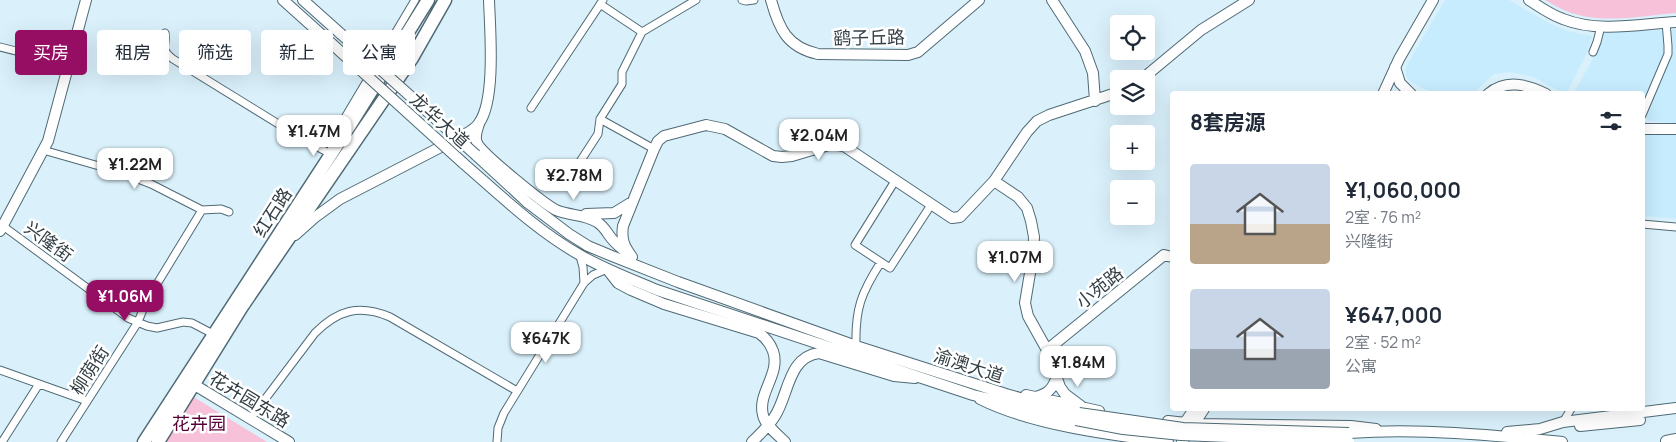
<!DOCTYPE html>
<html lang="zh">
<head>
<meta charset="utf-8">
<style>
  :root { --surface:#fff; --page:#f2f2f3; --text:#1f2937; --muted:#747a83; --accent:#960e64 }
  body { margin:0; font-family:Manrope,"Noto Sans SC",sans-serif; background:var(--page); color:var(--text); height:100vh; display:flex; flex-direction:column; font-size:19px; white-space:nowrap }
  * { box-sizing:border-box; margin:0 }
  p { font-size:16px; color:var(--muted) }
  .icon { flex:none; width:28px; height:28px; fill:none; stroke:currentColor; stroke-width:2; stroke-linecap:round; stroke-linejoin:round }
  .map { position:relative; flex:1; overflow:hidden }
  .details { position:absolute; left:1170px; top:91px; width:475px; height:320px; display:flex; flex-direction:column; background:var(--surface); border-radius:5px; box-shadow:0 5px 20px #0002 }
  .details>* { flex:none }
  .guide { position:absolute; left:15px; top:30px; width:475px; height:45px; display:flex; gap:10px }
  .fabs { position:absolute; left:1110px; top:15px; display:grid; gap:10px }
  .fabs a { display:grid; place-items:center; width:45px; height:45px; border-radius:5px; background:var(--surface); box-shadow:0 5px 20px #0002; font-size:25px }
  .price { position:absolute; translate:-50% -42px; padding:0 11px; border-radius:10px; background:#fff; color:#222; font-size:16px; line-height:32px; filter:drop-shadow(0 1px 2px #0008) }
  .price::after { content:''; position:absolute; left:50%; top:30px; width:15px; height:11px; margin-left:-8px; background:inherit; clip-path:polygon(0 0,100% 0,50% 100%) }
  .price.on { background:var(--accent); color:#fff }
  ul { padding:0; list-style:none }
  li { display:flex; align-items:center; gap:15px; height:125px; padding:0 20px }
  li span { display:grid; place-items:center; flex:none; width:140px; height:100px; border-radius:5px; color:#555 }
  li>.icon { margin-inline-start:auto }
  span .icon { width:60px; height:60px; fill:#fffc; stroke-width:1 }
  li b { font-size:21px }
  h2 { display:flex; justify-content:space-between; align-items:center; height:60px; padding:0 20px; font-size:21px }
  .tag { padding:0 18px; border-radius:5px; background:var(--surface); box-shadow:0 5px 20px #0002; font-size:18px; line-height:45px }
  .tag.on { background:var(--accent); color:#fff }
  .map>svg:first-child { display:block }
</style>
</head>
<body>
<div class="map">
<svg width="1676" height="442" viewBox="0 0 1676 442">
  <rect width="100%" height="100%" fill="#daf1fc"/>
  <!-- built -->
  <path fill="#c7ecfd" d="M 1445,0 L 1509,0 L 1549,23 L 1568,31 L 1592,36 L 1587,53 L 1566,94 L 1563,94 L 1534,77 L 1509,72 L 1494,74 L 1488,79 L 1473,94 L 1436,94 L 1412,83 L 1406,76 L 1406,67 Z
    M 1673,29 L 1676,29 L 1676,123 L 1650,121 L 1645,118 L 1646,110 L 1671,45 L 1670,32 Z
    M 1660,30 L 1664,33 L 1665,53 L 1643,106 L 1642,94 L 1573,94 L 1595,55 L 1602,35 L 1605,33 Z
    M 1643,134 L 1676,134 L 1676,219 L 1643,216 Z"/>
  <!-- green -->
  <path fill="#f6c1d9" d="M 1545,0 L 1676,0 L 1676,13 C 1640,16 1601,25 1566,11 C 1559,8 1552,4 1545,0 Z
    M 192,396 L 267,442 L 164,442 Z"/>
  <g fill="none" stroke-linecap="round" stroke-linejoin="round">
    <defs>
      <path id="street" d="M 742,0 L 746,1 L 754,0
        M 600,4 L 642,32 L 696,0
        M 165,33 C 167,47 159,48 173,59 L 306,141 L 331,154 L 332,143 L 334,136
        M 0,47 L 68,64
        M 1593,52 L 1597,42 L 1601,26
        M 531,108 L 603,0
        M 1642,115 L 1668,54 L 1668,46 L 1666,22
        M 600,119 L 654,149
        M 309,141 L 320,141 L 334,136 L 415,0
        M 43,150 L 120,172 L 151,184 L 202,210 L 221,209 L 229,212
        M 572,174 L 598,134 L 600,119 L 622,84 L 622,72 L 642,32
        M 895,181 L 855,245 L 890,268 L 931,205
        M 1642,224 L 1676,227
        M 0,227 L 3,226 L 128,318 L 147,326 L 157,328 L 183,322 L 192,323 L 213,334
        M 580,256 L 583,267 L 584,283
        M 856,346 C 855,309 861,293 881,262
        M 0,370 L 87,401
        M 250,419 L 315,333 C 338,310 359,304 390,317 L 517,391
        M 1563,422 L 1571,409
        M 2,442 L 39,384
        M 61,442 L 138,322 L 146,302 L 202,210
        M 497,442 L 498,428 L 504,413 L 584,283 L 593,275 L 607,269"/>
      <path id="secondary" d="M 771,0 C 779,29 787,47 818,54 L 908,55 L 918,52 L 979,0
        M 1052,0 L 1085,51 L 1093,73 L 1095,101
        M 1395,67 L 1400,83 L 1411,94
        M 1142,79 L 1201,30 L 1249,0
        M 1383,94 L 1399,59 L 1433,0
        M 1488,94 C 1506,79 1526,84 1546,94
        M 479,124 C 477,130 474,137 477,143 C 482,154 544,204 556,210 C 570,216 584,214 597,222 C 604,226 607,233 612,239 C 616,244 621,248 626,252
        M 1642,129 L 1676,129
        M 994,181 L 1018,197 L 1027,208 L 1031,221 L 1034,237 L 1033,255 L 1025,303 L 1028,316 L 1047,350 L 1060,387 L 1065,394 L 1081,406
        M 586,214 L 614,213 L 632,202
        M 0,231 L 48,141 L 86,0
        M 295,235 L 314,218 L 340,199 L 464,135 C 469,132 476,128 479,123 C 496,100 490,29 489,0
        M 632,257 C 624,246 621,240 623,226 L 654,149 L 658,141 L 664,136 L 706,125 L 725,129 L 773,156 L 782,157 L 792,156 L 832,144 L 844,146 L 952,218 L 960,217 L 994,181 L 1027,132 L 1037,121 L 1049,115 L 1119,92
        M 607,269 L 618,283 L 631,290 L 664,304 L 759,333 C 766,338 770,343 773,351 C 781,374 757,393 763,415 C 765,425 778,435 785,442
        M 1047,350 L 1164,255 L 1172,257
        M 193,384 L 289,442
        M 1026,395 L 1099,411
        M 1035,397 C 1047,394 1052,390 1056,379
        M 980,399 C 1032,425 1110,435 1168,442
        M 1168,421 L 1195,424 L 1351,426 L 1376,429
        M 1182,427 L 1194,409
        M 752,442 C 760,434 769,426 775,416 C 789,394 788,357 819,353 L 894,376 L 915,378
        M 1182,442 L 1204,409"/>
      <path id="primary" d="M 283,0 L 332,44
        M 303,0 L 341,34
        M 1529,0 C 1540,7 1551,15 1563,19 C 1598,33 1640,24 1676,22
        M 476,155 L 528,203 L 569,234 L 588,246 L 612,256 L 678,282 L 856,346 L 1006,394 L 1048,406 L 1079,413
        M 463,163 C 500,195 537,231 580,255 C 604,269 631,279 657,290 L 973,395 L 1076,420
        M 1580,426 L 1640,420
        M 1507,432 L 1540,429 L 1563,422 L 1676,408
        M 1349,433 C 1421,428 1491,435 1562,442
        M 1666,441 L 1676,439"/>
      <path id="highway" d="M 144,442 L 352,122 L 428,0
        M 158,442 L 241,308 L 412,58 L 445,0"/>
    </defs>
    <!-- street casing -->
    <use href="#street" stroke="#506a75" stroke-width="9"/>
    <!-- secondary casing -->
    <use href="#secondary" stroke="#506a75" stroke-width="12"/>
    <!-- primary casing -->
    <use href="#primary" stroke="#506a75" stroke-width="12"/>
    <!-- highway casing -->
    <use href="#highway" stroke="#506a75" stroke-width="15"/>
    <!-- street -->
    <use href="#street" stroke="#fff" stroke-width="7"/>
    <!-- secondary -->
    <use href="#secondary" stroke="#fff" stroke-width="10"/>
    <!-- primary -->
    <use href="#primary" stroke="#fff" stroke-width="10"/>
    <!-- highway -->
    <use href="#highway" stroke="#fff" stroke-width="12"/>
    <defs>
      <path id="primary-bridge" d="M 341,34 L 476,155
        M 332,44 L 463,163
        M 1079,413 L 1183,428 L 1349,433
        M 1076,420 L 1123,429 L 1181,435 L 1349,442"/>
    </defs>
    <!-- primary-bridge casing -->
    <use href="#primary-bridge" stroke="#506a75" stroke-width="12" stroke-linecap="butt"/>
    <!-- primary-bridge -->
    <use href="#primary-bridge" stroke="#fff" stroke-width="10"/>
  </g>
  <g text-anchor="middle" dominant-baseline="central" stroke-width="5" stroke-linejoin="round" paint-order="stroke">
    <!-- street labels -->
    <g font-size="18" fill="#333f44" stroke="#fff">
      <text transform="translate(869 37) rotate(-1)">鹞子丘路</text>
      <text transform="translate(440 120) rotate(42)">龙华大道</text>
      <text transform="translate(272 212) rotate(-57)">红石路</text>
      <text transform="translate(49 241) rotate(36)">兴隆街</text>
      <text transform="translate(1099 287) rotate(-39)">小苑路</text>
      <text transform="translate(969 365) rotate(18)">渝澳大道</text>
      <text transform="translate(89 370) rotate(-57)">柳荫街</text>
      <text transform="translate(250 399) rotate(31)">花卉园东路</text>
    </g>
    <!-- park labels -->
    <g font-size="18" fill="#570037" stroke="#fff">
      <text x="199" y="423">花卉园</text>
    </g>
  </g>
</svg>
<div class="fabs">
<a><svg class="icon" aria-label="locate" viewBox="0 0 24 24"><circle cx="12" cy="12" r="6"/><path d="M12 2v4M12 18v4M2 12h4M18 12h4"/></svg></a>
<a><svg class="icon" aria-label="layers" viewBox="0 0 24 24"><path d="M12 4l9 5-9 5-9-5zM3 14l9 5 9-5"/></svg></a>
<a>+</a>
<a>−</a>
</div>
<b class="price" style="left:314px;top:157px">¥1.47M</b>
<b class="price" style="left:819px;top:161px">¥2.04M</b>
<b class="price" style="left:135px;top:190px">¥1.22M</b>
<b class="price" style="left:574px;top:201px">¥2.78M</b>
<b class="price" style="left:1015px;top:283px">¥1.07M</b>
<b class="price on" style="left:125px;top:322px">¥1.06M</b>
<b class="price" style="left:546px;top:364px">¥647K</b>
<b class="price" style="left:1078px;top:388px">¥1.84M</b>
<div class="guide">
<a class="tag on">买房</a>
<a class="tag">租房</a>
<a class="tag">筛选</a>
<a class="tag">新上</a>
<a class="tag">公寓</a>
</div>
<section class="details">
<h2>8套房源<svg class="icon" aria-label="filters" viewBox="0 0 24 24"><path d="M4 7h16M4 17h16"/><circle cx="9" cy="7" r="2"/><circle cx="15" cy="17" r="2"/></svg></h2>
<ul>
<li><span style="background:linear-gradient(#c9d6e8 60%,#b9a48a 0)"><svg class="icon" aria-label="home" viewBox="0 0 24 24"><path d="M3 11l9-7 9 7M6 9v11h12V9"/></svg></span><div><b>¥1,060,000</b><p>2室 · 76 m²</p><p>兴隆街</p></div></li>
<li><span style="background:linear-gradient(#c9d6e8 60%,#9aa5b1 0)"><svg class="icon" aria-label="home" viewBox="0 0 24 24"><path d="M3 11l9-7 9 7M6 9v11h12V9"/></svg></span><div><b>¥647,000</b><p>2室 · 52 m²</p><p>公寓</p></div></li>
</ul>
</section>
</div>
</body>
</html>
